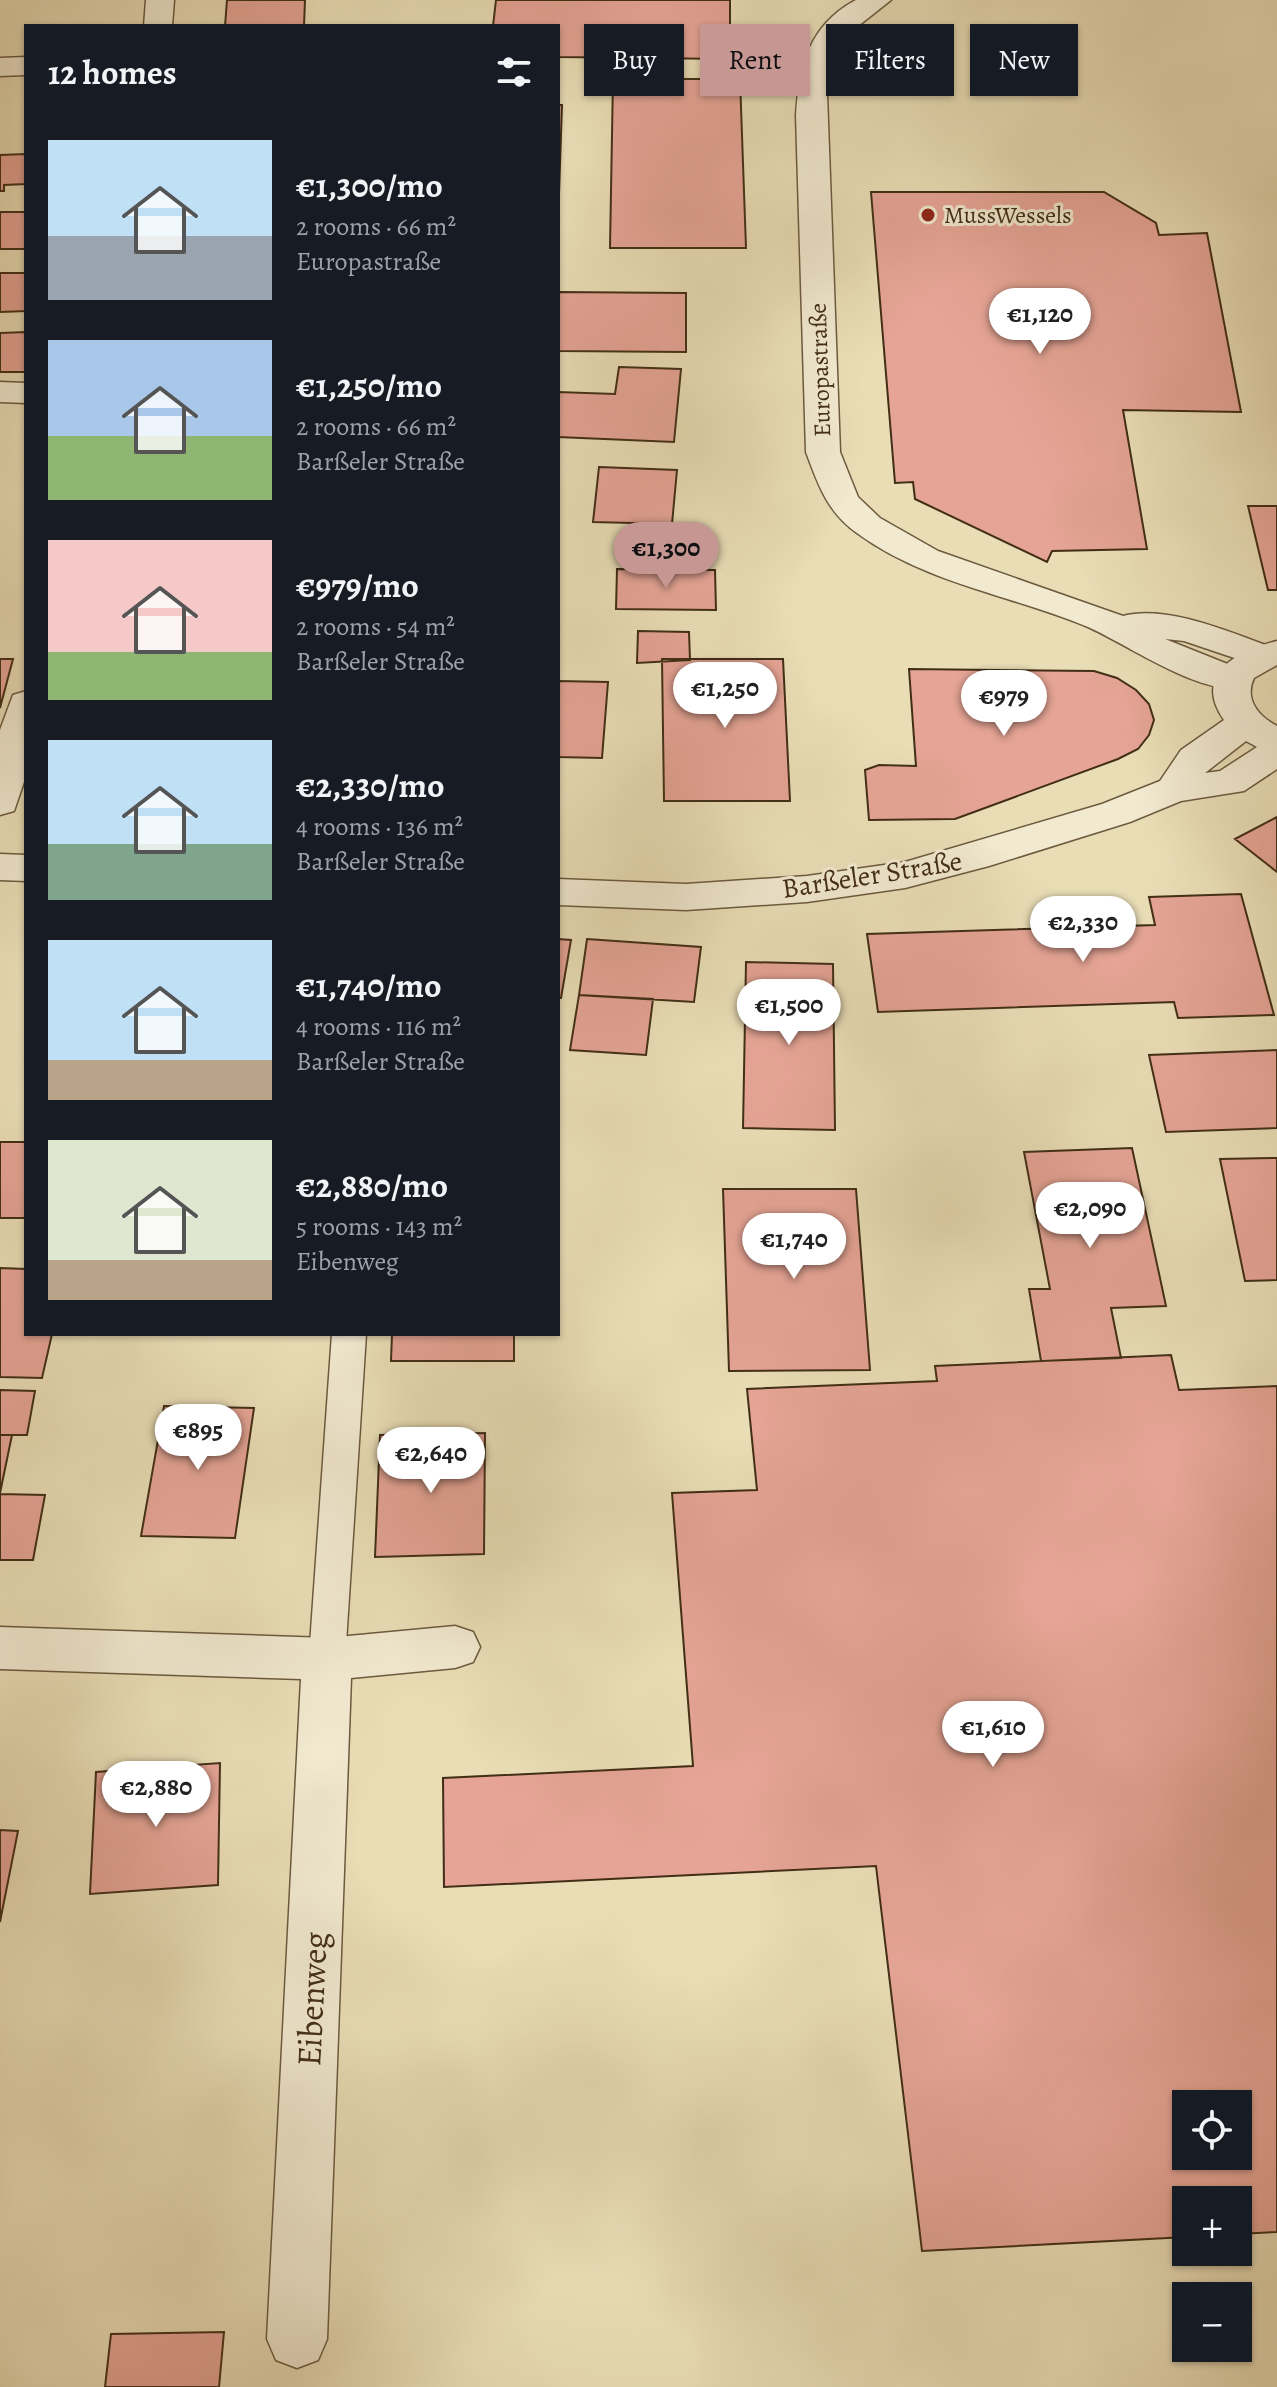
<!DOCTYPE html>
<html lang="en">
<head>
<meta charset="utf-8">
<style>
  :root { --surface:#171b24; --page:#20242c; --text:#f1f3f6; --muted:#9ea1a6; --accent:#c59692 }
  body { margin:0; font-family:Alegreya,serif; background:var(--page); color:var(--text); height:100vh; display:flex; flex-direction:column; font-size:30px; white-space:nowrap }
  * { box-sizing:border-box; margin:0 }
  p { font-size:26px; color:var(--muted) }
  .icon { flex:none; width:44px; height:44px; fill:none; stroke:currentColor; stroke-width:2; stroke-linecap:round; stroke-linejoin:round }
  .map { position:relative; flex:1; overflow:hidden }
  .side { position:absolute; left:24px; top:24px; width:536px; height:1312px; display:flex; flex-direction:column; background:var(--surface); border-radius:0px; box-shadow:0 2px 6px #0004 }
  .side>* { flex:none }
  .guide { position:absolute; left:584px; top:24px; width:572px; height:72px; display:flex; gap:16px }
  .controls { position:absolute; left:1172px; top:2090px; display:grid; gap:16px }
  .controls a { display:grid; place-items:center; width:80px; height:80px; border-radius:0px; background:var(--surface); box-shadow:0 2px 6px #0004; font-size:40px }
  .price { position:absolute; translate:-50% -68px; padding:0 18px; border-radius:28px; background:#fff; color:#222; font-size:26px; line-height:52px; filter:drop-shadow(0 2px 4px #0008) }
  .price::after { content:''; position:absolute; left:50%; top:48px; width:24px; height:18px; margin-left:-12px; background:inherit; clip-path:polygon(0 0,100% 0,50% 100%) }
  .price.active { background:var(--accent); color:#111 }
  ul { padding:0; list-style:none }
  li { display:flex; align-items:center; gap:24px; height:200px; padding:0 24px }
  li span { display:grid; place-items:center; flex:none; width:224px; height:160px; border-radius:0px; color:#555 }
  li>.icon { margin-inline-start:auto }
  span .icon { width:96px; height:96px; fill:#fffc; stroke-width:1 }
  li b { font-size:34px }
  h2 { display:flex; justify-content:space-between; align-items:center; height:96px; padding:0 24px; font-size:34px }
  .tag { padding:0 28px; border-radius:0px; background:var(--surface); box-shadow:0 2px 6px #0004; font-size:28px; line-height:72px }
  .tag.active { background:var(--accent); color:#111 }
  .map>svg:first-child { display:block }
</style>
</head>
<body>
<div class="map">
<svg width="1277" height="2387" viewBox="0 0 1277 2387">
  <rect width="100%" height="100%" fill="#e9ddb6"/>
  <filter id="stains"><feTurbulence type="fractalNoise" baseFrequency=".0025" numOctaves="4"/><feColorMatrix values="0 0 0 0 .2 0 0 0 0 .09 0 0 0 0 .02 0 0 0 .5 -.17"/></filter>
  <radialGradient id="worn" r=".72"><stop offset=".6" stop-color="#630" stop-opacity="0"/><stop offset="1" stop-color="#630" stop-opacity=".3"/></radialGradient>
  <!-- building -->
  <path fill="#e5a495" stroke="#422e16" stroke-width="2" fill-rule="evenodd" d="M 227,0 L 305,0 L 304,26 L 225,26 Z
    M 496,0 L 730,0 L 730,59 L 558,57 L 558,26 L 493,26 Z
    M 613,79 L 740,79 L 746,248 L 610,248 Z
    M 558,105 L 562,105 L 558,225 Z
    M 26,154 L 26,184 L 4,185 L 4,191 L 0,191 L 0,155 Z
    M 871,192 L 1104,192 L 1156,223 L 1159,235 L 1207,233 L 1241,412 L 1123,410 L 1147,549 L 1052,551 L 1047,562 L 915,499 L 913,482 L 895,483 Z
    M 0,212 L 26,212 L 26,249 L 0,249 Z
    M 0,273 L 26,273 L 26,311 L 0,312 Z
    M 558,292 L 686,293 L 686,352 L 558,351 Z
    M 26,332 L 26,372 L 0,372 L 0,333 Z
    M 619,367 L 681,369 L 674,442 L 558,437 L 558,392 L 615,394 Z
    M 599,467 L 677,470 L 672,524 L 593,522 Z
    M 1248,506 L 1277,506 L 1277,590 L 1268,590 Z
    M 617,569 L 715,570 L 716,610 L 616,609 Z
    M 638,631 L 689,632 L 690,660 L 637,663 Z
    M 0,659 L 13,659 L 0,708 Z
    M 662,659 L 783,659 L 790,801 L 664,801 Z
    M 909,669 L 1094,671 L 1117,678 L 1136,690 L 1149,704 L 1154,720 L 1149,735 L 1138,749 L 1118,759 L 955,819 L 869,820 L 865,770 L 879,765 L 916,766 Z
    M 558,681 L 608,682 L 602,758 L 558,757 Z
    M 1277,817 L 1277,872 L 1235,839 Z
    M 1241,894 L 1274,1015 L 1178,1018 L 1174,1002 L 878,1012 L 867,934 L 1155,925 L 1149,897 Z
    M 558,939 L 571,940 L 561,998 L 558,998 Z
    M 587,939 L 701,947 L 694,1002 L 579,995 Z
    M 746,962 L 833,964 L 835,1130 L 743,1128 Z
    M 579,995 L 653,999 L 646,1055 L 570,1050 Z
    M 1277,1050 L 1277,1128 L 1166,1132 L 1149,1055 Z
    M 0,1142 L 26,1142 L 26,1218 L 0,1218 Z
    M 1132,1148 L 1166,1306 L 1111,1308 L 1121,1358 L 1041,1361 L 1029,1289 L 1050,1289 L 1024,1152 Z
    M 1277,1158 L 1277,1280 L 1245,1281 L 1220,1159 Z
    M 723,1189 L 856,1189 L 870,1370 L 729,1371 Z
    M 0,1268 L 26,1269 L 26,1334 L 52,1334 L 42,1378 L 0,1377 Z
    M 392,1334 L 514,1334 L 514,1361 L 391,1361 Z
    M 1171,1355 L 1179,1390 L 1277,1386 L 1277,2232 L 1238,2234 L 1238,2200 L 1186,2200 L 1186,2237 L 922,2251 L 876,1866 L 444,1887 L 443,1778 L 693,1766 L 672,1493 L 757,1490 L 747,1389 L 937,1381 L 935,1366 ZM 1186,2104 L 1238,2104 L 1238,2156 L 1186,2156 Z
    M 0,1390 L 35,1391 L 27,1435 L 0,1435 Z
    M 164,1406 L 254,1408 L 235,1538 L 141,1536 Z
    M 485,1433 L 484,1554 L 375,1557 L 380,1435 Z
    M 0,1435 L 12,1435 L 0,1493 Z
    M 0,1494 L 45,1495 L 33,1560 L 0,1560 Z
    M 220,1763 L 218,1885 L 90,1894 L 96,1772 Z
    M 0,1830 L 18,1831 L 0,1922 Z
    M 224,2332 L 219,2387 L 105,2387 L 111,2334 Z"/>
  <g fill="none" stroke-linecap="round" stroke-linejoin="round">
    <defs>
      <path id="service" d="M 332,1334 L 366,1334 L 345,1659 L 340,1670 L 327,1674 L 314,1670 L 309,1659 Z"/>
      <path id="minor" d="M 146,0 L 174,0 L 172,26 L 144,26 Z
        M 856,0 L 891,0 L 843,38 L 832,59 L 827,94 L 840,452 L 858,497 L 880,518 L 938,551 L 1123,616 C 1167,604 1232,633 1274,648 L 1277,660 L 1274,664 L 1261,667 L 1184,641 L 1165,639 L 1245,671 L 1251,679 L 1245,687 C 1203,698 1127,644 1088,627 C 1011,595 925,583 857,533 C 827,512 818,484 806,452 L 796,115 C 799,66 809,25 856,0 Z
        M 26,57 L 26,75 L 0,76 L 0,58 Z
        M 0,382 L 26,383 L 26,403 L 0,402 Z
        M 26,691 L 26,776 L 14,811 L 0,815 L 0,730 L 13,695 Z
        M 455,1626 L 473,1632 L 480,1647 L 473,1662 L 455,1668 L 351,1678 L 327,2339 L 318,2360 L 297,2368 L 276,2360 L 267,2339 L 301,1679 L 0,1669 L 0,1627 L 327,1638 Z"/>
      <path id="tertiary" d="M 1277,641 L 1277,665 L 1254,678 C 1244,699 1258,716 1277,726 L 1277,769 L 1244,791 L 1181,801 L 1130,822 L 989,866 L 905,888 L 807,902 L 686,910 L 558,905 L 558,879 L 686,884 L 807,876 L 905,862 L 1102,804 L 1160,781 L 1181,750 L 1224,720 C 1192,674 1237,651 1277,641 ZM 1246,741 L 1257,747 L 1220,771 L 1205,773 Z
        M 0,854 L 26,855 L 26,881 L 0,880 Z"/>
    </defs>
    <!-- service casing -->
    <use href="#service" stroke="#6c5a3e" stroke-width="3"/>
    <!-- minor casing -->
    <use href="#minor" stroke="#6c5a3e" stroke-width="3"/>
    <!-- tertiary casing -->
    <use href="#tertiary" stroke="#6c5a3e" stroke-width="3"/>
    <!-- service -->
    <use href="#service" fill="#f1e9d0" fill-rule="evenodd"/>
    <!-- minor -->
    <use href="#minor" fill="#f1e9d0" fill-rule="evenodd"/>
    <!-- tertiary -->
    <use href="#tertiary" fill="#f1e9d0" fill-rule="evenodd"/>
  </g>
  <!-- markers -->
  <circle fill="#8f2418" stroke="#f1e9d0" stroke-width="3" cx="928" cy="215" r="8"/>
  <g text-anchor="middle" dominant-baseline="central" stroke-width="6" stroke-linejoin="round" paint-order="stroke">
    <!-- far-poi labels -->
    <g font-size="24" fill="#422e16" stroke="#f1e9d0" text-anchor="start">
      <text x="944" y="215">MussWessels</text>
    </g>
    <!-- far-street labels -->
    <g font-size="24" fill="#422e16" stroke="#f1e9d0">
      <text transform="translate(820 370) rotate(-92)">Europastraße</text>
    </g>
    <!-- street labels -->
    <g font-size="28" fill="#422e16" stroke="#f1e9d0">
      <text transform="translate(872 875) rotate(-9)">Barßeler Straße</text>
    </g>
    <!-- near-street labels -->
    <g font-size="34" fill="#422e16" stroke="#f1e9d0">
      <text transform="translate(312 1999) rotate(-87)">Eibenweg</text>
    </g>
  </g>
  <rect width="100%" height="100%" filter="url(#stains)"/>
  <rect width="100%" height="100%" fill="url(#worn)"/>
</svg>
<div class="controls">
<a><svg class="icon" aria-label="locate" viewBox="0 0 24 24"><circle cx="12" cy="12" r="6"/><path d="M12 2v4M12 18v4M2 12h4M18 12h4"/></svg></a>
<a>+</a>
<a>−</a>
</div>
<b class="price" style="left:1040px;top:356px">€1,120</b>
<b class="price active" style="left:666px;top:590px">€1,300</b>
<b class="price" style="left:725px;top:730px">€1,250</b>
<b class="price" style="left:1004px;top:738px">€979</b>
<b class="price" style="left:1083px;top:964px">€2,330</b>
<b class="price" style="left:789px;top:1047px">€1,500</b>
<b class="price" style="left:1090px;top:1250px">€2,090</b>
<b class="price" style="left:794px;top:1281px">€1,740</b>
<b class="price" style="left:198px;top:1472px">€895</b>
<b class="price" style="left:431px;top:1495px">€2,640</b>
<b class="price" style="left:993px;top:1769px">€1,610</b>
<b class="price" style="left:156px;top:1829px">€2,880</b>
<div class="guide">
<a class="tag">Buy</a>
<a class="tag active">Rent</a>
<a class="tag">Filters</a>
<a class="tag">New</a>
</div>
<section class="side">
<h2>12 homes<svg class="icon" aria-label="filters" viewBox="0 0 24 24"><path d="M4 7h16M4 17h16"/><circle cx="9" cy="7" r="2"/><circle cx="15" cy="17" r="2"/></svg></h2>
<ul>
<li><span style="background:linear-gradient(#bfe0f5 60%,#9aa5b1 0)"><svg class="icon" aria-label="home" viewBox="0 0 24 24"><path d="M3 11l9-7 9 7M6 9v11h12V9"/></svg></span><div><b>€1,300/mo</b><p>2 rooms · 66 m²</p><p>Europastraße</p></div></li>
<li><span style="background:linear-gradient(#a9c7e8 60%,#8fb573 0)"><svg class="icon" aria-label="home" viewBox="0 0 24 24"><path d="M3 11l9-7 9 7M6 9v11h12V9"/></svg></span><div><b>€1,250/mo</b><p>2 rooms · 66 m²</p><p>Barßeler Straße</p></div></li>
<li><span style="background:linear-gradient(#f6c9c9 70%,#8fb573 0)"><svg class="icon" aria-label="home" viewBox="0 0 24 24"><path d="M3 11l9-7 9 7M6 9v11h12V9"/></svg></span><div><b>€979/mo</b><p>2 rooms · 54 m²</p><p>Barßeler Straße</p></div></li>
<li><span style="background:linear-gradient(#bfe0f5 65%,#7fa58c 0)"><svg class="icon" aria-label="home" viewBox="0 0 24 24"><path d="M3 11l9-7 9 7M6 9v11h12V9"/></svg></span><div><b>€2,330/mo</b><p>4 rooms · 136 m²</p><p>Barßeler Straße</p></div></li>
<li><span style="background:linear-gradient(#bfe0f5 75%,#b9a48a 0)"><svg class="icon" aria-label="home" viewBox="0 0 24 24"><path d="M3 11l9-7 9 7M6 9v11h12V9"/></svg></span><div><b>€1,740/mo</b><p>4 rooms · 116 m²</p><p>Barßeler Straße</p></div></li>
<li><span style="background:linear-gradient(#dfe7d0 75%,#b9a48a 0)"><svg class="icon" aria-label="home" viewBox="0 0 24 24"><path d="M3 11l9-7 9 7M6 9v11h12V9"/></svg></span><div><b>€2,880/mo</b><p>5 rooms · 143 m²</p><p>Eibenweg</p></div></li>
</ul>
</section>
</div>
</body>
</html>
